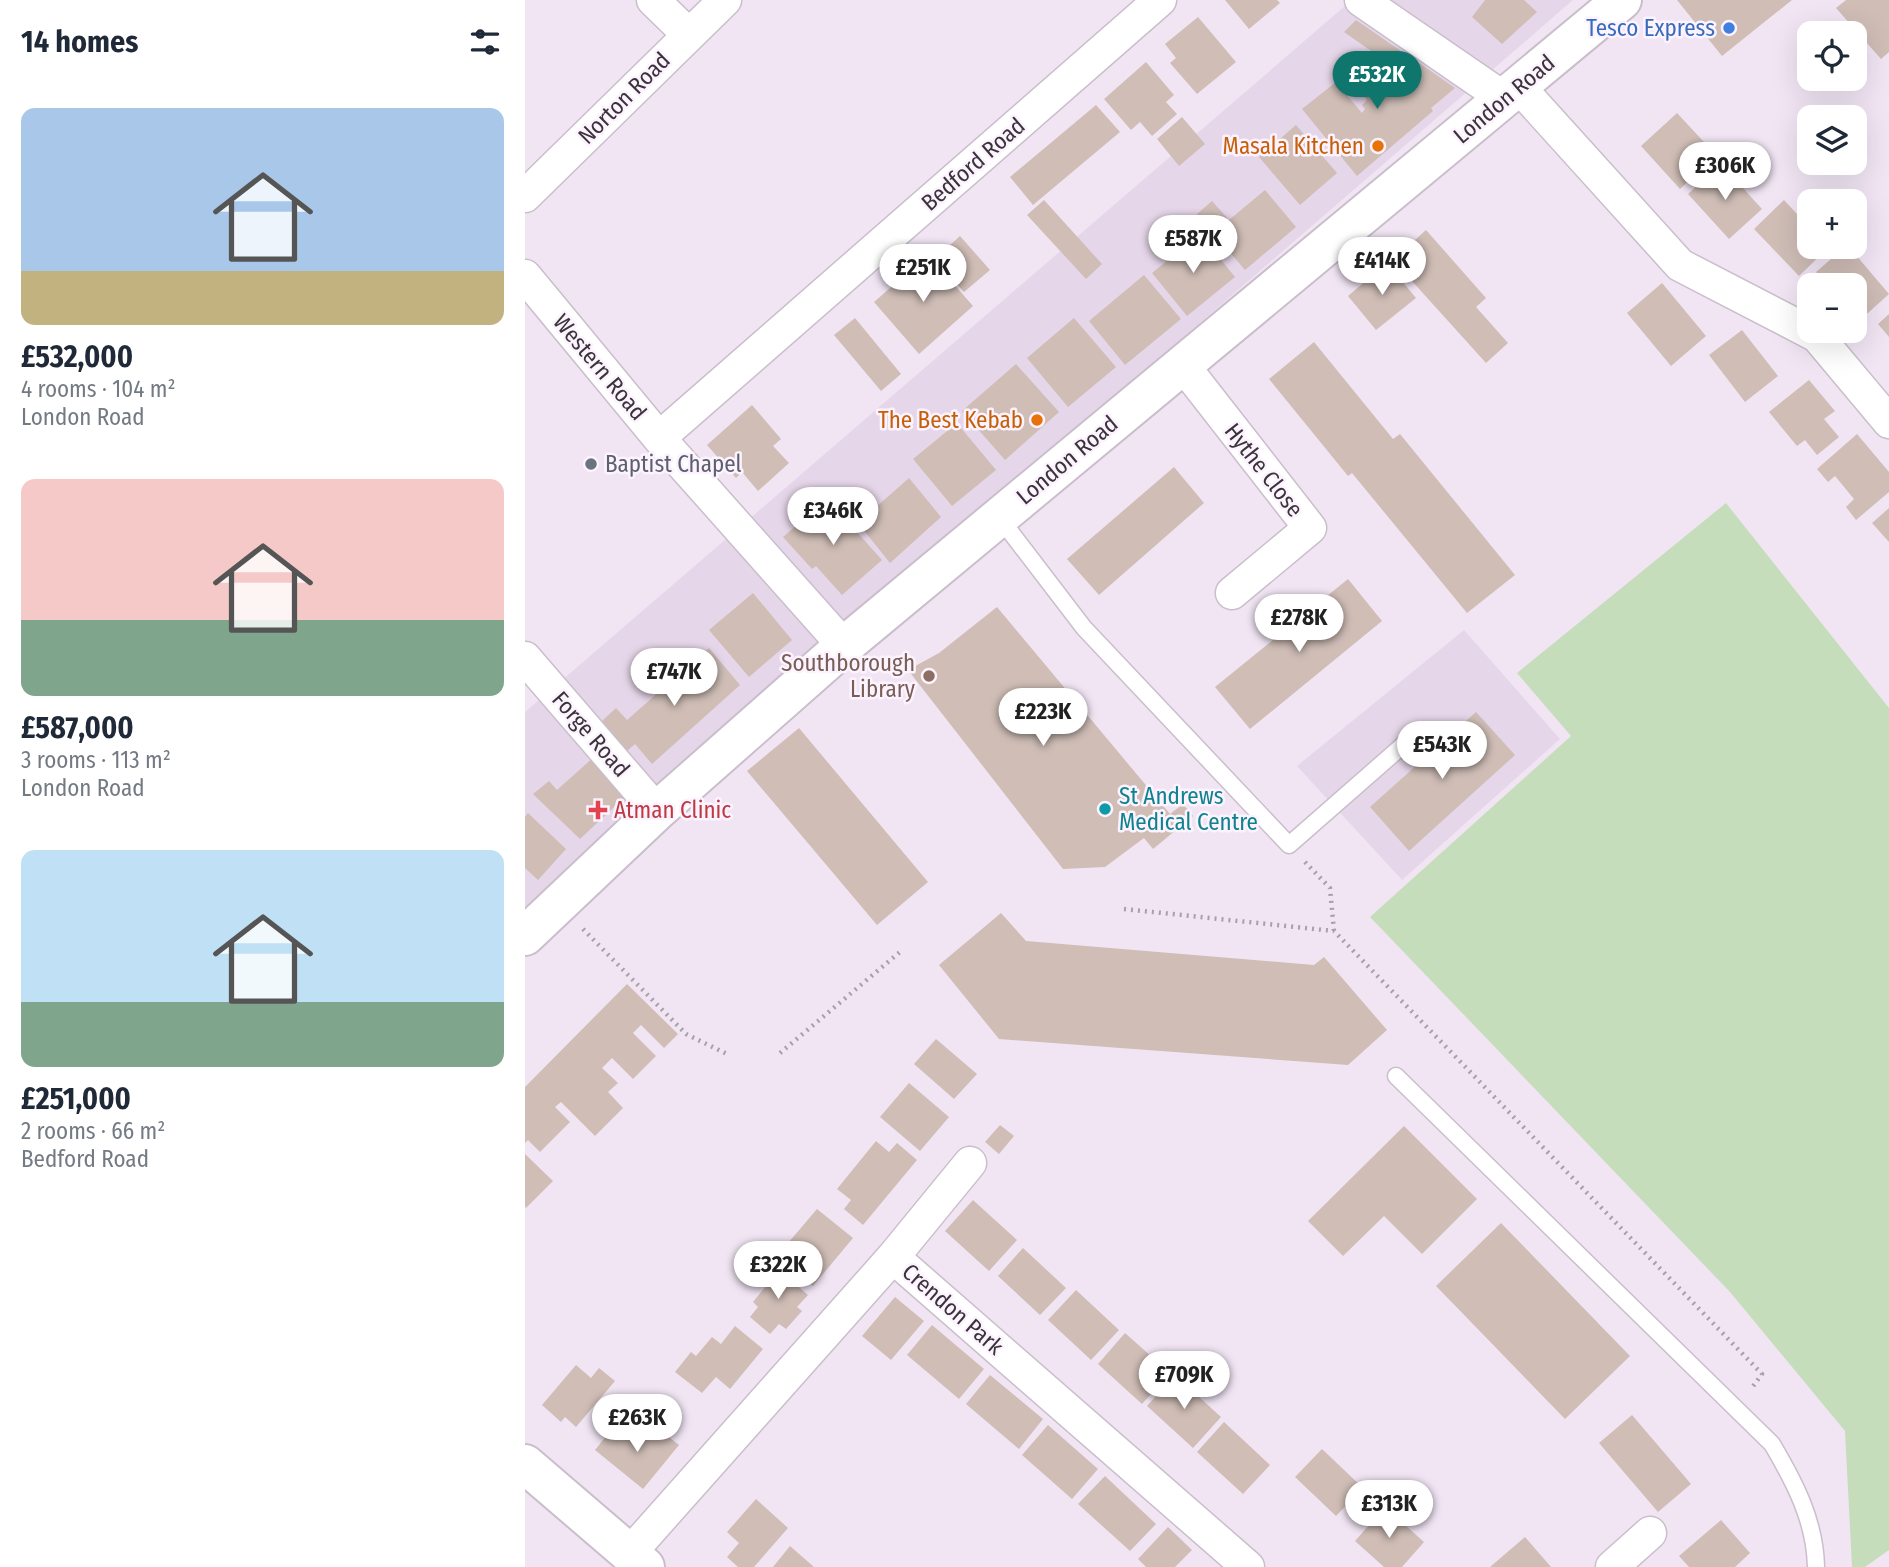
<!DOCTYPE html>
<html lang="en">
<head>
<meta charset="utf-8">
<style>
  :root { --surface:#fff; --page:#f2f2f3; --text:#1f2937; --muted:#747a83; --accent:#0f766e }
  body { margin:0; font-family:"Fira Sans Condensed",sans-serif; background:var(--page); color:var(--text); height:100vh; display:flex; flex-direction:column; font-size:26px; white-space:nowrap }
  * { box-sizing:border-box; margin:0 }
  p { font-size:23px; color:var(--muted) }
  .icon { flex:none; width:38px; height:38px; fill:none; stroke:currentColor; stroke-width:2; stroke-linecap:round; stroke-linejoin:round }
  .map { position:relative; flex:1; overflow:hidden }
  .side { display:flex; flex-direction:column; background:var(--surface); width:525px }
  .side>* { flex:none }
  .buttons { position:absolute; left:1272px; top:21px; display:grid; gap:14px }
  .buttons a { display:grid; place-items:center; width:70px; height:70px; border-radius:14px; background:var(--surface); box-shadow:0 7px 28px #0002; font-size:35px }
  .price { position:absolute; translate:-50% -60px; padding:0 16px; border-radius:24px; background:#fff; color:#222; font-size:23px; line-height:46px; filter:drop-shadow(0 2px 4px #0008) }
  .price::after { content:''; position:absolute; left:50%; top:42px; width:21px; height:16px; margin-left:-10px; background:inherit; clip-path:polygon(0 0,100% 0,50% 100%) }
  .price.selected { background:var(--accent); color:#fff }
  ul { padding:0; list-style:none }
  li { display:grid; align-content:center; gap:14px; height:371px; padding:0 21px }
  li span { display:grid; place-items:center; height:217px; border-radius:14px; color:#555 }
  li>.icon { margin-inline-start:auto }
  span .icon { width:126px; height:126px; fill:#fffc; stroke-width:1 }
  li b { font-size:30px }
  h2 { display:flex; justify-content:space-between; align-items:center; height:84px; padding:0 21px; font-size:30px }
  main { display:flex; flex:1; min-height:0 }
  .map>svg:first-child { display:block }
</style>
</head>
<body>
<main>
<section class="side">
<h2>14 homes<svg class="icon" aria-label="filters" viewBox="0 0 24 24"><path d="M4 7h16M4 17h16"/><circle cx="9" cy="7" r="2"/><circle cx="15" cy="17" r="2"/></svg></h2>
<ul>
<li><span style="background:linear-gradient(#a9c7e8 75%,#c2b280 0)"><svg class="icon" aria-label="home" viewBox="0 0 24 24"><path d="M3 11l9-7 9 7M6 9v11h12V9"/></svg></span><div><b>£532,000</b><p>4 rooms · 104 m²</p><p>London Road</p></div></li>
<li><span style="background:linear-gradient(#f6c9c9 65%,#7fa58c 0)"><svg class="icon" aria-label="home" viewBox="0 0 24 24"><path d="M3 11l9-7 9 7M6 9v11h12V9"/></svg></span><div><b>£587,000</b><p>3 rooms · 113 m²</p><p>London Road</p></div></li>
<li><span style="background:linear-gradient(#bfe0f5 70%,#7fa58c 0)"><svg class="icon" aria-label="home" viewBox="0 0 24 24"><path d="M3 11l9-7 9 7M6 9v11h12V9"/></svg></span><div><b>£251,000</b><p>2 rooms · 66 m²</p><p>Bedford Road</p></div></li>
</ul>
</section>
<div class="map">
<svg width="1364" height="1567" viewBox="0 0 1364 1567">
  <rect width="100%" height="100%" fill="#f1e5f4"/>
  <!-- built -->
  <path fill="#e6d6e9" d="M 827,0 L 1048,0 L 0,907 L 0,712 Z
    M 939,630 L 1035,739 L 877,880 L 772,766 Z"/>
  <!-- green -->
  <path fill="#c6ddbc" d="M 1201,503 L 1364,708 L 1364,1550 L 1340,1567 L 1327,1567 L 1320,1431 L 1205,1292 L 845,917 L 1046,736 L 992,673 Z"/>
  <!-- building -->
  <path fill="#cfbdb6" d="M 700,0 L 752,0 L 755,3 L 724,29 Z
    M 960,0 L 999,0 L 1012,12 L 977,44 L 947,17 Z
    M 1152,0 L 1267,0 L 1197,56 Z
    M 1321,0 L 1364,0 L 1364,52 L 1356,59 L 1311,8 Z
    M 673,17 L 711,62 L 672,94 L 645,63 L 651,58 L 640,44 Z
    M 831,20 L 876,51 L 869,67 L 819,32 Z
    M 880,53 L 930,88 L 906,108 L 908,111 L 832,176 L 777,109 L 811,82 L 837,113 L 840,109 L 837,105 L 842,100 L 827,80 L 844,66 L 855,80 L 867,72 Z
    M 621,62 L 649,95 L 641,102 L 652,114 L 627,136 L 615,122 L 606,130 L 579,99 Z
    M 571,105 L 595,132 L 508,205 L 485,177 Z
    M 1152,113 L 1191,155 L 1155,189 L 1116,146 Z
    M 657,117 L 680,144 L 654,166 L 632,139 Z
    M 771,125 L 812,173 L 775,205 L 734,157 Z
    M 1196,164 L 1237,209 L 1204,239 L 1163,194 Z
    M 740,190 L 771,227 L 720,270 L 672,214 L 687,201 L 704,220 Z
    M 519,200 L 577,264 L 561,279 L 502,215 Z
    M 1259,200 L 1284,227 L 1284,247 L 1304,247 L 1274,276 L 1229,229 Z
    M 901,230 L 961,298 L 951,307 L 983,343 L 961,363 L 868,260 Z
    M 675,234 L 710,277 L 662,316 L 627,273 Z
    M 435,236 L 465,270 L 439,292 L 410,259 Z
    M 1320,247 L 1324,247 L 1364,294 L 1333,322 L 1330,318 L 1330,285 L 1302,285 L 1291,272 Z
    M 403,255 L 448,306 L 394,354 L 349,302 Z
    M 862,263 L 891,298 L 851,330 L 823,296 Z
    M 619,275 L 656,319 L 600,365 L 564,321 Z
    M 1137,283 L 1181,336 L 1146,366 L 1102,313 Z
    M 1364,314 L 1364,337 L 1353,324 Z
    M 330,318 L 376,374 L 356,391 L 309,335 Z
    M 549,318 L 591,367 L 543,407 L 502,358 Z
    M 1217,330 L 1253,376 L 1220,402 L 1184,355 Z
    M 789,342 L 868,439 L 875,434 L 990,575 L 942,613 L 827,473 L 823,476 L 744,379 Z
    M 491,364 L 534,412 L 480,460 L 437,411 Z
    M 1284,380 L 1310,411 L 1299,419 L 1314,437 L 1292,455 L 1280,440 L 1272,446 L 1244,412 Z
    M 227,405 L 256,439 L 248,446 L 264,463 L 233,491 L 217,472 L 211,478 L 182,445 Z
    M 432,423 L 471,470 L 427,506 L 388,459 Z
    M 1332,434 L 1364,472 L 1364,492 L 1331,520 L 1321,507 L 1329,499 L 1310,476 L 1303,482 L 1292,469 Z
    M 649,467 L 679,503 L 574,595 L 542,559 Z
    M 384,478 L 416,517 L 365,563 L 333,523 Z
    M 306,500 L 319,514 L 314,518 L 328,534 L 331,531 L 357,560 L 317,595 L 291,566 L 287,569 L 258,537 L 295,505 L 298,508 Z
    M 1364,508 L 1364,542 L 1347,523 Z
    M 823,579 L 857,621 L 725,729 L 690,687 Z
    M 228,593 L 267,640 L 224,677 L 184,630 Z
    M 472,607 L 645,814 L 658,804 L 668,816 L 628,849 L 619,838 L 580,867 L 538,869 L 383,670 L 414,653 Z
    M 184,648 L 215,685 L 127,764 L 110,744 L 102,751 L 76,722 L 91,708 L 102,720 Z
    M 951,712 L 990,755 L 884,851 L 845,807 Z
    M 274,728 L 403,882 L 352,925 L 222,771 Z
    M 70,756 L 104,793 L 55,839 L 8,794 L 24,781 L 32,790 Z
    M 3,813 L 41,849 L 13,880 L 0,868 L 0,817 Z
    M 476,913 L 501,941 L 789,965 L 799,957 L 862,1030 L 823,1065 L 474,1039 L 414,965 Z
    M 102,984 L 153,1034 L 139,1048 L 116,1025 L 108,1033 L 131,1056 L 108,1079 L 87,1058 L 77,1068 L 93,1083 L 83,1092 L 98,1108 L 70,1136 L 36,1102 L 30,1107 L 45,1122 L 15,1152 L 3,1140 L 0,1143 L 0,1087 Z
    M 411,1039 L 452,1074 L 429,1099 L 389,1064 Z
    M 384,1083 L 424,1117 L 395,1151 L 355,1117 Z
    M 475,1125 L 489,1136 L 474,1154 L 460,1142 Z
    M 879,1126 L 952,1199 L 897,1254 L 859,1216 L 818,1256 L 783,1221 Z
    M 351,1141 L 364,1152 L 372,1143 L 392,1160 L 338,1225 L 319,1209 L 326,1200 L 312,1189 Z
    M 0,1154 L 28,1181 L 1,1208 L 0,1206 Z
    M 448,1200 L 492,1240 L 464,1271 L 420,1231 Z
    M 292,1209 L 328,1238 L 288,1286 L 252,1256 Z
    M 976,1223 L 1105,1356 L 1040,1419 L 911,1286 Z
    M 498,1248 L 541,1288 L 515,1315 L 473,1276 Z
    M 249,1265 L 283,1295 L 272,1307 L 277,1311 L 261,1329 L 254,1324 L 245,1334 L 225,1317 L 233,1307 L 228,1302 L 241,1286 L 235,1281 Z
    M 551,1290 L 594,1330 L 566,1360 L 523,1320 Z
    M 370,1297 L 399,1321 L 366,1360 L 337,1336 Z
    M 407,1325 L 459,1369 L 434,1399 L 382,1355 Z
    M 210,1326 L 238,1349 L 205,1389 L 191,1377 L 177,1393 L 150,1372 L 166,1352 L 171,1356 L 187,1337 L 196,1344 Z
    M 600,1333 L 645,1373 L 617,1404 L 573,1364 Z
    M 51,1365 L 66,1378 L 74,1368 L 90,1381 L 51,1427 L 40,1417 L 36,1422 L 17,1405 Z
    M 465,1375 L 518,1419 L 494,1449 L 441,1404 Z
    M 650,1375 L 696,1417 L 668,1448 L 622,1406 Z
    M 1107,1415 L 1166,1484 L 1133,1512 L 1074,1443 Z
    M 699,1422 L 745,1465 L 718,1494 L 672,1452 Z
    M 91,1424 L 116,1445 L 131,1427 L 154,1445 L 118,1489 L 70,1450 Z
    M 523,1425 L 573,1469 L 547,1499 L 497,1455 Z
    M 797,1449 L 838,1488 L 811,1516 L 770,1477 Z
    M 580,1476 L 631,1524 L 605,1551 L 553,1504 Z
    M 231,1499 L 263,1528 L 229,1567 L 213,1567 L 202,1557 L 214,1543 L 202,1532 Z
    M 860,1507 L 899,1542 L 877,1567 L 859,1567 L 830,1541 Z
    M 1196,1520 L 1225,1553 L 1210,1567 L 1164,1567 L 1154,1556 Z
    M 643,1527 L 667,1550 L 650,1567 L 621,1567 L 613,1559 Z
    M 1000,1537 L 1026,1567 L 965,1567 Z
    M 265,1546 L 289,1567 L 248,1567 Z"/>
  <g fill="none" stroke-linecap="round" stroke-linejoin="round">
    <defs>
      <path id="service" d="M 474,517 L 559,628 L 764,845 L 885,739
        M 871,1076 L 1247,1444 C 1270,1483 1290,1521 1291,1567"/>
      <path id="minor" d="M 128,0 L 163,34
        M 836,0 L 980,99
        M 994,87 L 1155,265 L 1292,336 L 1364,422
        M 0,196 L 200,0
        M 0,276 L 134,438 L 319,646
        M 657,364 L 785,528 L 707,593
        M 134,438 L 635,0
        M 0,658 L 132,811
        M 368,1257 L 445,1163
        M 104,1554 L 368,1257 L 723,1567
        M 1087,1567 L 1125,1533"/>
      <path id="tertiary" d="M 0,1464 L 120,1567"/>
      <path id="trunk" d="M 0,936 L 132,811 L 319,646 L 1097,0"/>
    </defs>
    <!-- service casing -->
    <use href="#service" stroke="#cabecc" stroke-width="19"/>
    <!-- minor casing -->
    <use href="#minor" stroke="#cabecc" stroke-width="35"/>
    <!-- tertiary casing -->
    <use href="#tertiary" stroke="#cabecc" stroke-width="42"/>
    <!-- trunk casing -->
    <use href="#trunk" stroke="#cabecc" stroke-width="42"/>
    <!-- path -->
    <path stroke="#a89faa" stroke-width="4.5" stroke-dasharray="2 5" stroke-linecap="butt" d="M 780,862 L 805,888 L 809,931
      M 599,909 L 809,931 L 1237,1374 L 1226,1389
      M 58,929 L 161,1034 L 204,1055
      M 255,1053 L 375,952"/>
    <!-- service -->
    <use href="#service" stroke="#fff" stroke-width="16"/>
    <!-- minor -->
    <use href="#minor" stroke="#fff" stroke-width="32"/>
    <!-- tertiary -->
    <use href="#tertiary" stroke="#fff" stroke-width="38"/>
    <!-- trunk -->
    <use href="#trunk" stroke="#fff" stroke-width="38"/>
  </g>
  <!-- markers -->
  <circle fill="#3f7fe0" stroke="#fdf3ff" stroke-width="2.5" cx="1204" cy="28" r="7"/>
  <g fill="#e8710a" stroke="#fdf3ff" stroke-width="2.5">
    <circle cx="853" cy="146" r="7"/>
    <circle cx="512" cy="420" r="7"/>
  </g>
  <circle fill="#6b7280" stroke="#fdf3ff" stroke-width="2.5" cx="66" cy="464" r="7"/>
  <circle fill="#8d6e63" stroke="#fdf3ff" stroke-width="2.5" cx="404" cy="676" r="7"/>
  <circle fill="#0f9aa8" stroke="#fdf3ff" stroke-width="2.5" cx="580" cy="809" r="7"/>
  <path fill="#e0444e" stroke="#fdf3ff" stroke-width="2.5" d="M69.5 799.5h7v7h7v7h-7v7h-7v-7h-7v-7h7z"/>
  <g text-anchor="middle" dominant-baseline="central" stroke-width="5" stroke-linejoin="round" paint-order="stroke">
    <!-- shop labels -->
    <g font-size="23" fill="#366cbe" stroke="#fdf3ff" text-anchor="end">
      <text x="1190" y="28">Tesco Express</text>
    </g>
    <!-- street labels -->
    <g font-size="23" fill="#39343a" stroke="#fdf3ff">
      <text transform="translate(99 98) rotate(-45)">Norton Road</text>
      <text transform="translate(979 99) rotate(-40)">London Road</text>
      <text transform="translate(448 164) rotate(-41)">Bedford Road</text>
      <text transform="translate(75 367) rotate(50)">Western Road</text>
      <text transform="translate(542 460) rotate(-40)">London Road</text>
      <text transform="translate(739 470) rotate(52)">Hythe Close</text>
      <text transform="translate(66 734) rotate(49)">Forge Road</text>
      <text transform="translate(428 1309) rotate(41)">Crendon Park</text>
    </g>
    <!-- food labels -->
    <g font-size="23" fill="#c56008" stroke="#fdf3ff" text-anchor="end">
      <text x="839" y="146">Masala Kitchen</text>
      <text x="498" y="420">The Best Kebab</text>
    </g>
    <!-- worship labels -->
    <g font-size="23" fill="#5b616d" stroke="#fdf3ff" text-anchor="start">
      <text x="80" y="464">Baptist Chapel</text>
    </g>
    <!-- education labels -->
    <g font-size="23" fill="#785e54" stroke="#fdf3ff" text-anchor="end">
      <text x="390" y="663">Southborough<tspan x="390" dy="26">Library</tspan></text>
    </g>
    <!-- culture labels -->
    <g font-size="23" fill="#0d838f" stroke="#fdf3ff" text-anchor="start">
      <text x="594" y="796">St Andrews<tspan x="594" dy="26">Medical Centre</tspan></text>
    </g>
    <!-- health labels -->
    <g font-size="23" fill="#be3a42" stroke="#fdf3ff" text-anchor="start">
      <text x="89" y="810">Atman Clinic</text>
    </g>
  </g>
</svg>
<div class="buttons">
<a><svg class="icon" aria-label="locate" viewBox="0 0 24 24"><circle cx="12" cy="12" r="6"/><path d="M12 2v4M12 18v4M2 12h4M18 12h4"/></svg></a>
<a><svg class="icon" aria-label="layers" viewBox="0 0 24 24"><path d="M12 4l9 5-9 5-9-5zM3 14l9 5 9-5"/></svg></a>
<a>+</a>
<a>−</a>
</div>
<b class="price selected" style="left:852px;top:111px">£532K</b>
<b class="price" style="left:1200px;top:202px">£306K</b>
<b class="price" style="left:668px;top:275px">£587K</b>
<b class="price" style="left:857px;top:297px">£414K</b>
<b class="price" style="left:398px;top:304px">£251K</b>
<b class="price" style="left:308px;top:547px">£346K</b>
<b class="price" style="left:774px;top:654px">£278K</b>
<b class="price" style="left:149px;top:708px">£747K</b>
<b class="price" style="left:518px;top:748px">£223K</b>
<b class="price" style="left:917px;top:781px">£543K</b>
<b class="price" style="left:253px;top:1301px">£322K</b>
<b class="price" style="left:659px;top:1411px">£709K</b>
<b class="price" style="left:112px;top:1454px">£263K</b>
<b class="price" style="left:864px;top:1540px">£313K</b>
</div>
</main>
</body>
</html>
